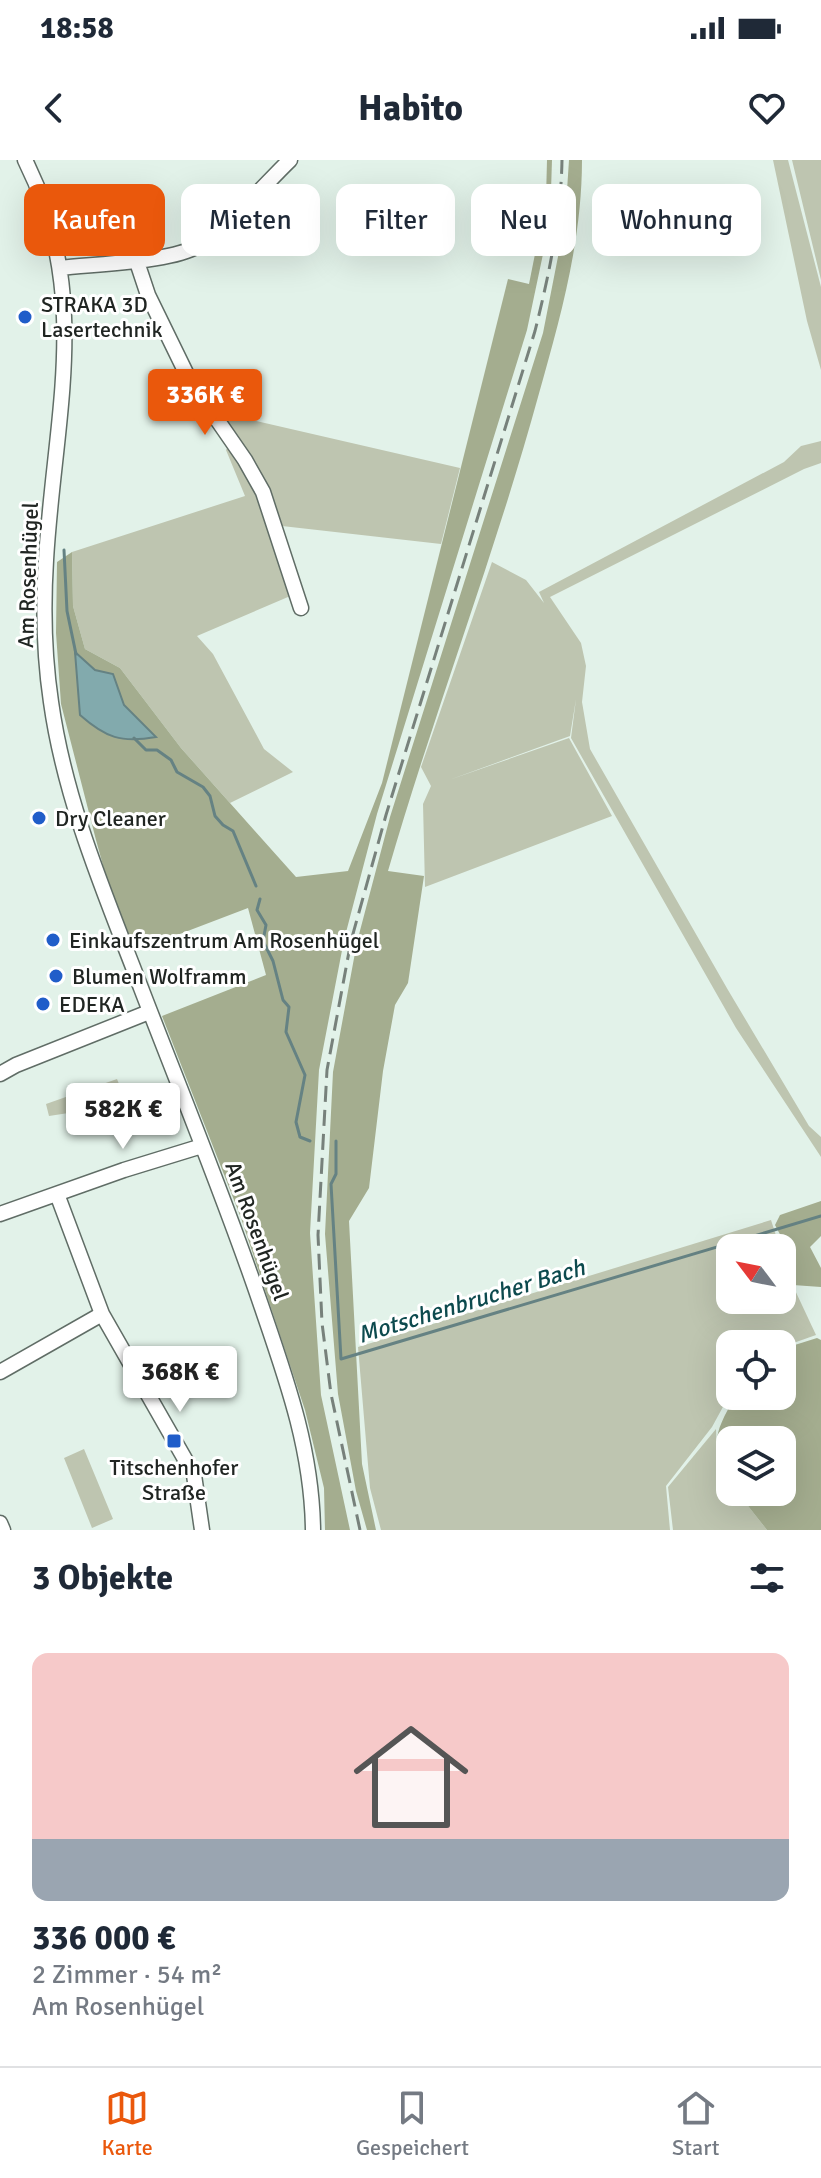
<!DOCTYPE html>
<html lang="de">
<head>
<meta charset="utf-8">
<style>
  :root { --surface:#fff; --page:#f2f2f3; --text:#1f2937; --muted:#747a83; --line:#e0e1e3; --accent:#ea580c }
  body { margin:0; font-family:Signika,sans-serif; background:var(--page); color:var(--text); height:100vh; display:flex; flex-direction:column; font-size:30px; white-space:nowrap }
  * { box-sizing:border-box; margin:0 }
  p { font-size:26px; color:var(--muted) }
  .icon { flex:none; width:44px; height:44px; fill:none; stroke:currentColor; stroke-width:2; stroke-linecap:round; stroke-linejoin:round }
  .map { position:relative; height:1370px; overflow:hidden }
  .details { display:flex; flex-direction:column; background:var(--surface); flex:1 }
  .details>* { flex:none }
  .guide { position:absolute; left:24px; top:24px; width:774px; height:72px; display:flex; gap:16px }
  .needle { width:52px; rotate:302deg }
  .buttons { position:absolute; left:716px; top:1074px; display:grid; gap:16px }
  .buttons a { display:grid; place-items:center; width:80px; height:80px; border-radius:16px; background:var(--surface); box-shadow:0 8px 32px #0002; font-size:40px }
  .price { position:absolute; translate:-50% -68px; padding:0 18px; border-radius:8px; background:#fff; color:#222; font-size:26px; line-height:52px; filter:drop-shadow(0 2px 4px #0008) }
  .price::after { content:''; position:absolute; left:50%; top:48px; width:24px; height:18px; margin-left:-12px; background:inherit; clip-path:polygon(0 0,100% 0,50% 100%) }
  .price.on { background:var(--accent); color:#fff }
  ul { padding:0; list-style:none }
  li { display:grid; align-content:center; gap:16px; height:424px; padding:0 32px }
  li span { display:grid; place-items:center; height:248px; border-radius:16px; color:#555 }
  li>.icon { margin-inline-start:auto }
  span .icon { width:144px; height:144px; fill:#fffc; stroke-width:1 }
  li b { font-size:34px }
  h2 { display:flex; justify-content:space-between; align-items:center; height:96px; padding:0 32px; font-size:34px }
  .tag { padding:0 28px; border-radius:16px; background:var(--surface); box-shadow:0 8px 32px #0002; font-size:28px; line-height:72px }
  .tag.on { background:var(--accent); color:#fff }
  .status { display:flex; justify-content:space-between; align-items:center; height:56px; padding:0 40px; background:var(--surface); direction:ltr }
  .status svg { height:22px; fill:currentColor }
  header { display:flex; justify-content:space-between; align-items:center; height:104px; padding:0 32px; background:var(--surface); font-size:36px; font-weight:700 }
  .dock { display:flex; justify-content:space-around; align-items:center; height:112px; border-top:2px solid var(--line); background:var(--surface); font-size:22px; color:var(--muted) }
  .dock a { display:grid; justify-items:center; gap:4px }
  .dock .on { color:var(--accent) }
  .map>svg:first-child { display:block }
</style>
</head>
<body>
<div class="status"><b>18:58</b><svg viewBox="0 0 49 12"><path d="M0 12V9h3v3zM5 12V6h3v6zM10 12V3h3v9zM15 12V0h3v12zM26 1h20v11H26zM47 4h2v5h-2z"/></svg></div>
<header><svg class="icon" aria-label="back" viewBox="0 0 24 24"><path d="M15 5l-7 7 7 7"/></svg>Habito<svg class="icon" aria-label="heart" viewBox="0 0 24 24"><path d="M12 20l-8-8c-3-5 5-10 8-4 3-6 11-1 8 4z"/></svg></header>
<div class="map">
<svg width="821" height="1370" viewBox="0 0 821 1370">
  <rect width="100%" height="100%" fill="#e2f2e9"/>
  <!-- green -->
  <path fill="#bec5b0" d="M 773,0 L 788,0 L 821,127 L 821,210 L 807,161 Z
    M 792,0 L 821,0 L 821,120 Z
    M 221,253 L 460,308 L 441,384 L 282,366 L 295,434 L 197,476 L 213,494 L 264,589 L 293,612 L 230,643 L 181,588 L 120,508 L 85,489 L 73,446 L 72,392 L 245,336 L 226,290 L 229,285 Z
    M 821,281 L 821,303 L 804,309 L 550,437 L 581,483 L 586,506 L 582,542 L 590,589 L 728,830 L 809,966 L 821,977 L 821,997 L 736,868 L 571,578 L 576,539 L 570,576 L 449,620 L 569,578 L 612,656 L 425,727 L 423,644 L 431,626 L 421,607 L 492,402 L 526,420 L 544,443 L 539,432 L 784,302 L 801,286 Z
    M 117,919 L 127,944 L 49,956 L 46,944 Z
    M 771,1060 L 780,1088 L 730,1088 L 730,1140 L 782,1140 L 782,1093 L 794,1128 L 816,1175 L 782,1187 L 782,1184 L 730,1184 L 730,1234 L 712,1267 L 666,1326 L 670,1370 L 381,1370 L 370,1328 L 358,1187 Z
    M 716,1269 L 717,1299 L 730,1321 L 730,1332 L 737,1332 L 767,1370 L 673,1370 L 668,1327 Z
    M 84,1289 L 113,1359 L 92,1368 L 64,1298 Z"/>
  <!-- forest -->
  <path fill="#a4ad8f" d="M 547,0 L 552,0 L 550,61 L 527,170 L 377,654 L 344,780 L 319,910 L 310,1073 L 321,1235 L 350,1370 L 325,1370 L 324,1328 L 305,1250 L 241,1058 L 162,856 L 266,815 L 248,748 L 130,793 L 122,774 L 96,680 L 61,544 L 56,473 L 57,402 L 72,392 L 73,446 L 85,489 L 120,508 L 181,588 L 296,717 L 348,711 L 382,623 L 508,119 L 529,124 L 546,39 Z
    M 569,0 L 582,0 C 582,82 560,159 538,237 C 494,397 434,552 388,711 L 424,716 L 408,823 L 395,845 L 383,911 L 369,1028 L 349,1061 L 362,1304 L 376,1370 L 367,1370 L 356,1331 L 338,1234 L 325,1074 L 333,912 L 357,782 L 390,657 L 543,173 L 565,61 Z
    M 821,1041 L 821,1076 L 810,1087 L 821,1108 L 821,1127 L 793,1125 L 783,1080 L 775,1065 L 780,1055 Z
    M 817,1178 L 821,1180 L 821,1370 L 767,1370 L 737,1332 L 782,1332 L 782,1280 L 730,1280 L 730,1321 C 708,1283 716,1272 735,1236 L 782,1236 L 782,1189 Z"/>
  <!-- water -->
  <path fill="#82aaad" stroke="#658283" stroke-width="2" d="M 75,492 L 95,510 L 113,514 L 124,545 L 156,577 C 121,583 106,578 80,555 Z"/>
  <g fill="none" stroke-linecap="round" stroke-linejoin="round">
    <!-- stream -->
    <path stroke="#658283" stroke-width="3" d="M 64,390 L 67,451 L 76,494
      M 134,578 L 146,590 L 157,590 L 171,600 L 177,612 L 203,627 L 210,636 L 215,656 L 223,665 L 233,671 L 256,726
      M 260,739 L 257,750 L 266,765 L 263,781 L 273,801 L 283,840 L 289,847 L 286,872 L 305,915 L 296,962 L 300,977 L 310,981
      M 336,981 L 336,1014 L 331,1024 L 341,1199 L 821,1056"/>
    <defs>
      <path id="minor" d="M 25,0 C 93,135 54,259 46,400 C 43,447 44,495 51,542 C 65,642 105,734 141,828 C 181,932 224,1036 260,1142 C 286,1218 312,1289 313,1370
        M 136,99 L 148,135 L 189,219 L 245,300 L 263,332 L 301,448
        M 60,108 C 95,104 165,102 194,88 C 222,74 266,23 290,0
        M 0,914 L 16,905 L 149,852
        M 57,1034 L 102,1154 L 194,1315 L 202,1370
        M 0,1054 L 124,1010 L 202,986
        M 0,1212 L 102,1154
        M 0,1363 L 3,1370"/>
    </defs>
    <!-- minor casing -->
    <use href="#minor" stroke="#606d66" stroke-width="17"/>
    <!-- minor -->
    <use href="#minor" stroke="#fff" stroke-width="14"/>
    <!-- rail -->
    <path stroke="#77817b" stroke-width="3" stroke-dasharray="16 8" stroke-linecap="butt" d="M 360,1370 L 331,1234 L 322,1163 L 318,1075 L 327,910 L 351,781 L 386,655 L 535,171 C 549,115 561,58 562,0"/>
  </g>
  <!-- markers -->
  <g fill="#205dc9" stroke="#fff" stroke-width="3">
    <circle cx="25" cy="157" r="8"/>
    <circle cx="39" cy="658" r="8"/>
    <circle cx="53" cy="780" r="8"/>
    <circle cx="56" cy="816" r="8"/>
    <circle cx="43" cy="844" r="8"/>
    <rect x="166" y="1273" width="16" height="16" rx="4"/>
  </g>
  <g text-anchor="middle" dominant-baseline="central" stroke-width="6" stroke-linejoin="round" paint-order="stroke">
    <!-- poi labels -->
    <g font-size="22" fill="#202522" stroke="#fff" text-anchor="start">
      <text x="41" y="144">STRAKA 3D<tspan x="41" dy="25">Lasertechnik</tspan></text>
      <text x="55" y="658">Dry Cleaner</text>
      <text x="69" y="780">Einkaufszentrum Am Rosenhügel</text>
      <text x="72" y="816">Blumen Wolframm</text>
      <text x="59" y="844">EDEKA</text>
      <text x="174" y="1307" text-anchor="middle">Titschenhofer<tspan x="174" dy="25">Straße</tspan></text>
    </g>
    <!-- street labels -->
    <g font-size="22" fill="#202522" stroke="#fff">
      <text transform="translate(28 415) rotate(-88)">Am Rosenhügel</text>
      <text transform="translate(257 1071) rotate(70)">Am Rosenhügel</text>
    </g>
    <!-- water labels -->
    <g font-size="24" font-style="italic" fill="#0d4a4e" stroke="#fff">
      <text transform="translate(471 1141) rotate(-17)">Motschenbrucher Bach</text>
    </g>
  </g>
</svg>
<div class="buttons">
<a><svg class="needle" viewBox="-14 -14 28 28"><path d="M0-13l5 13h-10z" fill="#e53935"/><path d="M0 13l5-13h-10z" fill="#747a83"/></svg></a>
<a><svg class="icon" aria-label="locate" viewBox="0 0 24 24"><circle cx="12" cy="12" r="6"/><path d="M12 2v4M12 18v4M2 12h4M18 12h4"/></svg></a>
<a><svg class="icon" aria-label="layers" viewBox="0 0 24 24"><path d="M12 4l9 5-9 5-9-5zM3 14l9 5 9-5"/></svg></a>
</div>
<b class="price on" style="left:205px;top:277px">336K €</b>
<b class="price" style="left:123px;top:991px">582K €</b>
<b class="price" style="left:180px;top:1254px">368K €</b>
<div class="guide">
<a class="tag on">Kaufen</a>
<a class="tag">Mieten</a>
<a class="tag">Filter</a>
<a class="tag">Neu</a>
<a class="tag">Wohnung</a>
</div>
</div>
<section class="details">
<h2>3 Objekte<svg class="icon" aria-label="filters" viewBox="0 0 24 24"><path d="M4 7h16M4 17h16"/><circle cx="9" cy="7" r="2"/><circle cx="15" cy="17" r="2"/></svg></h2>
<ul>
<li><span style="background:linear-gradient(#f6c9c9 75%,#9aa5b1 0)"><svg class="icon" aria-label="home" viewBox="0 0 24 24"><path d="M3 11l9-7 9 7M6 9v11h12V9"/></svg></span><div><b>336 000 €</b><p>2 Zimmer · 54 m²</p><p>Am Rosenhügel</p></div></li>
</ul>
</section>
<nav class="dock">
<a class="on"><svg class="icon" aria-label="map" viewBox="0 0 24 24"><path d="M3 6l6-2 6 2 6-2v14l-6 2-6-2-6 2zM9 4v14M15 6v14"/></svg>Karte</a>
<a><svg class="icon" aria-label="saved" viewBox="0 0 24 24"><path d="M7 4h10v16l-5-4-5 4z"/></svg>Gespeichert</a>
<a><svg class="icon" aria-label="home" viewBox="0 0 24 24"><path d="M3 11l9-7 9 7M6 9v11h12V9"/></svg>Start</a>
</nav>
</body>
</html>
